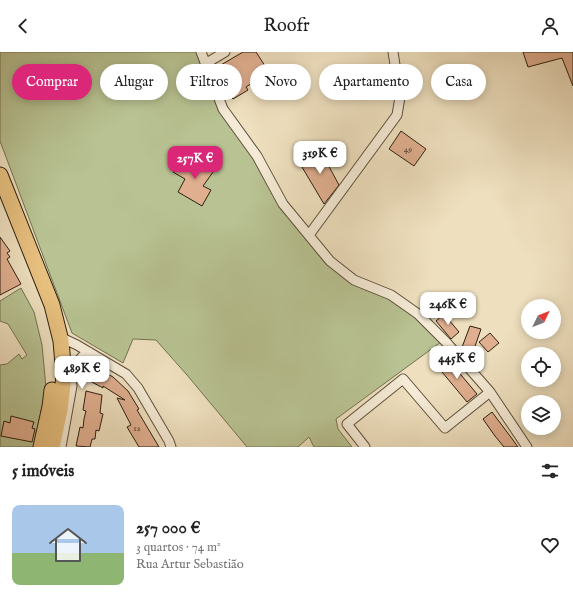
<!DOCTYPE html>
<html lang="pt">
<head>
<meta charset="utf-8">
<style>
  :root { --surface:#fff; --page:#f6f6f6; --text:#222; --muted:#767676; --accent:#db2777 }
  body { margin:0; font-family:"IM FELL English",serif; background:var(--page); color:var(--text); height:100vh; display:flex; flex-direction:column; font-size:15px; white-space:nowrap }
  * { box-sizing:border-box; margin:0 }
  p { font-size:13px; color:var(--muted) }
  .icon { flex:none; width:22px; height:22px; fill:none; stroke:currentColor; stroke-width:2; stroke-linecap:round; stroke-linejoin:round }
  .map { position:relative; height:395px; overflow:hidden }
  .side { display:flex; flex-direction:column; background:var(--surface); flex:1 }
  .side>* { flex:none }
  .hud { position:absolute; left:12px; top:12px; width:549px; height:36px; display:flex; gap:8px }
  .needle { width:26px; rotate:47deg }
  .buttons { position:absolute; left:521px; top:247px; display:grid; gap:8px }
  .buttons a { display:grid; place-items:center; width:40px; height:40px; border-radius:50%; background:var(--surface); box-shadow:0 2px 10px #0003; font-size:20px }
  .price { position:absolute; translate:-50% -34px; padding:0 9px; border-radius:8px; background:#fff; color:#222; font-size:13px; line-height:26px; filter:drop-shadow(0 1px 2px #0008) }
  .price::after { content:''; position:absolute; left:50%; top:24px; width:12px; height:9px; margin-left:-6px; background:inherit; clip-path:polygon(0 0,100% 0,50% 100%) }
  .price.active { background:var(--accent); color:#fff }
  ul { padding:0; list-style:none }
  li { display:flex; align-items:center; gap:12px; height:100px; padding:0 12px }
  li span { display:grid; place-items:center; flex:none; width:112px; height:80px; border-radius:8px; color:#555 }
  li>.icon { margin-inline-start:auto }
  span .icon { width:48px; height:48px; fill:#fffc; stroke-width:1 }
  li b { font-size:17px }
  h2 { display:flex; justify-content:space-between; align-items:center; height:48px; padding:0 12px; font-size:17px }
  .pill { padding:0 14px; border-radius:18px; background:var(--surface); box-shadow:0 2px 10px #0003; font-size:14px; line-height:36px }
  .pill.active { background:var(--accent); color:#fff }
  header { display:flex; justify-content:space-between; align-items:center; height:52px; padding:0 12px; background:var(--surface); font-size:18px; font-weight:600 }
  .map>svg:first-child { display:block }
</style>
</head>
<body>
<header><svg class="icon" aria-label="back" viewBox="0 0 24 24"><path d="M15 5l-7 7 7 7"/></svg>Roofr<svg class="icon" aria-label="person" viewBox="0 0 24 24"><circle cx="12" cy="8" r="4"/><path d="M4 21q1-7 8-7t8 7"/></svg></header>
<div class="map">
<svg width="573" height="395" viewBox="0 0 573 395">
  <rect width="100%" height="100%" fill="#eedfbe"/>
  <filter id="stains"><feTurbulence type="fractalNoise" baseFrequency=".005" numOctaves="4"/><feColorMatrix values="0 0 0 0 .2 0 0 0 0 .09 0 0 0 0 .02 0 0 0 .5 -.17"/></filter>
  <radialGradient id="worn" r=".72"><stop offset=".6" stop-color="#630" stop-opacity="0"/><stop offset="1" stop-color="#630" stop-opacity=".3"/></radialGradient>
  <!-- green -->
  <path fill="#b8c292" stroke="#737252" d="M 0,0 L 198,0 L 221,59 L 312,192 L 329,214 L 352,230 L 390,247 L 416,265 L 441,290 L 336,367 L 338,377 L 352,395 L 314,395 L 309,385 L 298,395 L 247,395 L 187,323 L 156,288 L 133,287 L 123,311 L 72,281 L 0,89 Z
    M 21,236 L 34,260 L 42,293 L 46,336 L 33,395 L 0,395 L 0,313 L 7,312 L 19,302 L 22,307 L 27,303 L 8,272 L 0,269 L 0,249 Z"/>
  <!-- building -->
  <path fill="#e0af90" stroke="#2e2111" d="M 243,0 L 256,0 L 269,20 L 246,35 L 248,38 L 233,47 L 214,17 Z
    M 523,0 L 573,0 L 573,34 L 562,6 L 528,15 Z
    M 401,79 L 426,97 L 414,114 L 389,97 Z
    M 320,98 L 339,133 L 324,152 L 299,110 Z
    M 181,105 L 197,115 L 203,107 L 216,116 L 203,134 L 211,138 L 202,154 L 178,140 L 185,127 L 173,120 Z
    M 0,185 L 10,199 L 7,201 L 10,205 L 7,207 L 21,232 L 0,243 Z
    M 444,262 L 459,280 L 451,287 L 436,269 Z
    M 470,274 L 481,277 L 472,303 L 461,298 Z
    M 490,281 L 499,291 L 488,300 L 479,290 Z
    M 446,305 L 477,342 L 467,350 L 437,314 Z
    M 97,316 L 113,325 L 128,339 L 139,357 L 137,358 L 159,395 L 139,395 L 127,375 L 131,373 L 117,346 L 125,348 L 103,334 L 103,336 L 90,329 Z
    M 86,339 L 102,343 L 100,361 L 103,362 L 99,379 L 96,378 L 95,387 L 92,387 L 90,395 L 76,394 L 80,375 L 83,376 L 84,367 L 86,359 L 83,358 Z
    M 492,360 L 510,384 L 518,395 L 504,395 L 495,384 L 483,367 Z
    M 11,364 L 34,370 L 32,376 L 35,377 L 32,390 L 1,384 L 4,369 L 10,371 Z"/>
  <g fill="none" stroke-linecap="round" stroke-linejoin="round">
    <defs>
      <path id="street" d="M 201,0 L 223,57 L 257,104 L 283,152 L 330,209 L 354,228 L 391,243 L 418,262 L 446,290 L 490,340 L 527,395
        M 205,12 L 225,0
        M 309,183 L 397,63 L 400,45 L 393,0
        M 60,285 L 77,293 L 126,322 L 138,336 L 169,389 L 171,395
        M 73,327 C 76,314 77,306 89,300
        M 61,395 L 72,334 L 70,317
        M 365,395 L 347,372 L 403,327 L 445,376 L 490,340"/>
      <path id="primary" d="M 0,123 L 52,253 L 61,289 L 64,324 L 60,358 L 52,395
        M 41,395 L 50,355 L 52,338"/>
    </defs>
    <!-- street casing -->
    <use href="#street" stroke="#5e503c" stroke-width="11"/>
    <!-- primary casing -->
    <use href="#primary" stroke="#2e2111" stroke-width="17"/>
    <!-- street -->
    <use href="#street" stroke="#f4ead5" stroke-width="9"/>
    <!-- primary -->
    <use href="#primary" stroke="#e7c07f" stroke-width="15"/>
  </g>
  <g text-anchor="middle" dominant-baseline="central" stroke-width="3" stroke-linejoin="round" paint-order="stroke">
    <!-- number labels -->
    <g font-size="9" fill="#5a4431">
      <text x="408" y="97">49</text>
      <text x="137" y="376">12</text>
    </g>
  </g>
  <rect width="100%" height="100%" filter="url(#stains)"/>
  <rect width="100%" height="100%" fill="url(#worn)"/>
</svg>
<div class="buttons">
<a><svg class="needle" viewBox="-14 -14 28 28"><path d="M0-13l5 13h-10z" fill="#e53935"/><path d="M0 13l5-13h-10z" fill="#767676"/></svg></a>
<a><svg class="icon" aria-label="locate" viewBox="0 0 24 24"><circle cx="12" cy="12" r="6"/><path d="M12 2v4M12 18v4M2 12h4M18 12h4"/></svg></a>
<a><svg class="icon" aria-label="layers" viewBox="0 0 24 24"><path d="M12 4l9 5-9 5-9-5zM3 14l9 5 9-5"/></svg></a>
</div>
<b class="price" style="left:320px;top:123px">319K €</b>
<b class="price active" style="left:195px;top:128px">257K €</b>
<b class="price" style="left:448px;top:274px">246K €</b>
<b class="price" style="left:457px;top:328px">445K €</b>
<b class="price" style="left:82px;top:338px">489K €</b>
<div class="hud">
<a class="pill active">Comprar</a>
<a class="pill">Alugar</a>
<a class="pill">Filtros</a>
<a class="pill">Novo</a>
<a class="pill">Apartamento</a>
<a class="pill">Casa</a>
</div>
</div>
<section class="side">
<h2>5 imóveis<svg class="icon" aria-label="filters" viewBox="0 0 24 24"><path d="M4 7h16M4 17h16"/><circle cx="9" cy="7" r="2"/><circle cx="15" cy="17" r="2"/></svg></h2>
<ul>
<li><span style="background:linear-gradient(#a9c7e8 60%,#8fb573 0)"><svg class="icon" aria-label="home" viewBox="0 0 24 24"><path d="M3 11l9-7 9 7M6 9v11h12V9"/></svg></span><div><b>257 000 €</b><p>3 quartos · 74 m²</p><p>Rua Artur Sebastião</p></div><svg class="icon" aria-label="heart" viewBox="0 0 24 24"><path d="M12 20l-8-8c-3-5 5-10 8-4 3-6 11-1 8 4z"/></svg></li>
</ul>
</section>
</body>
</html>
